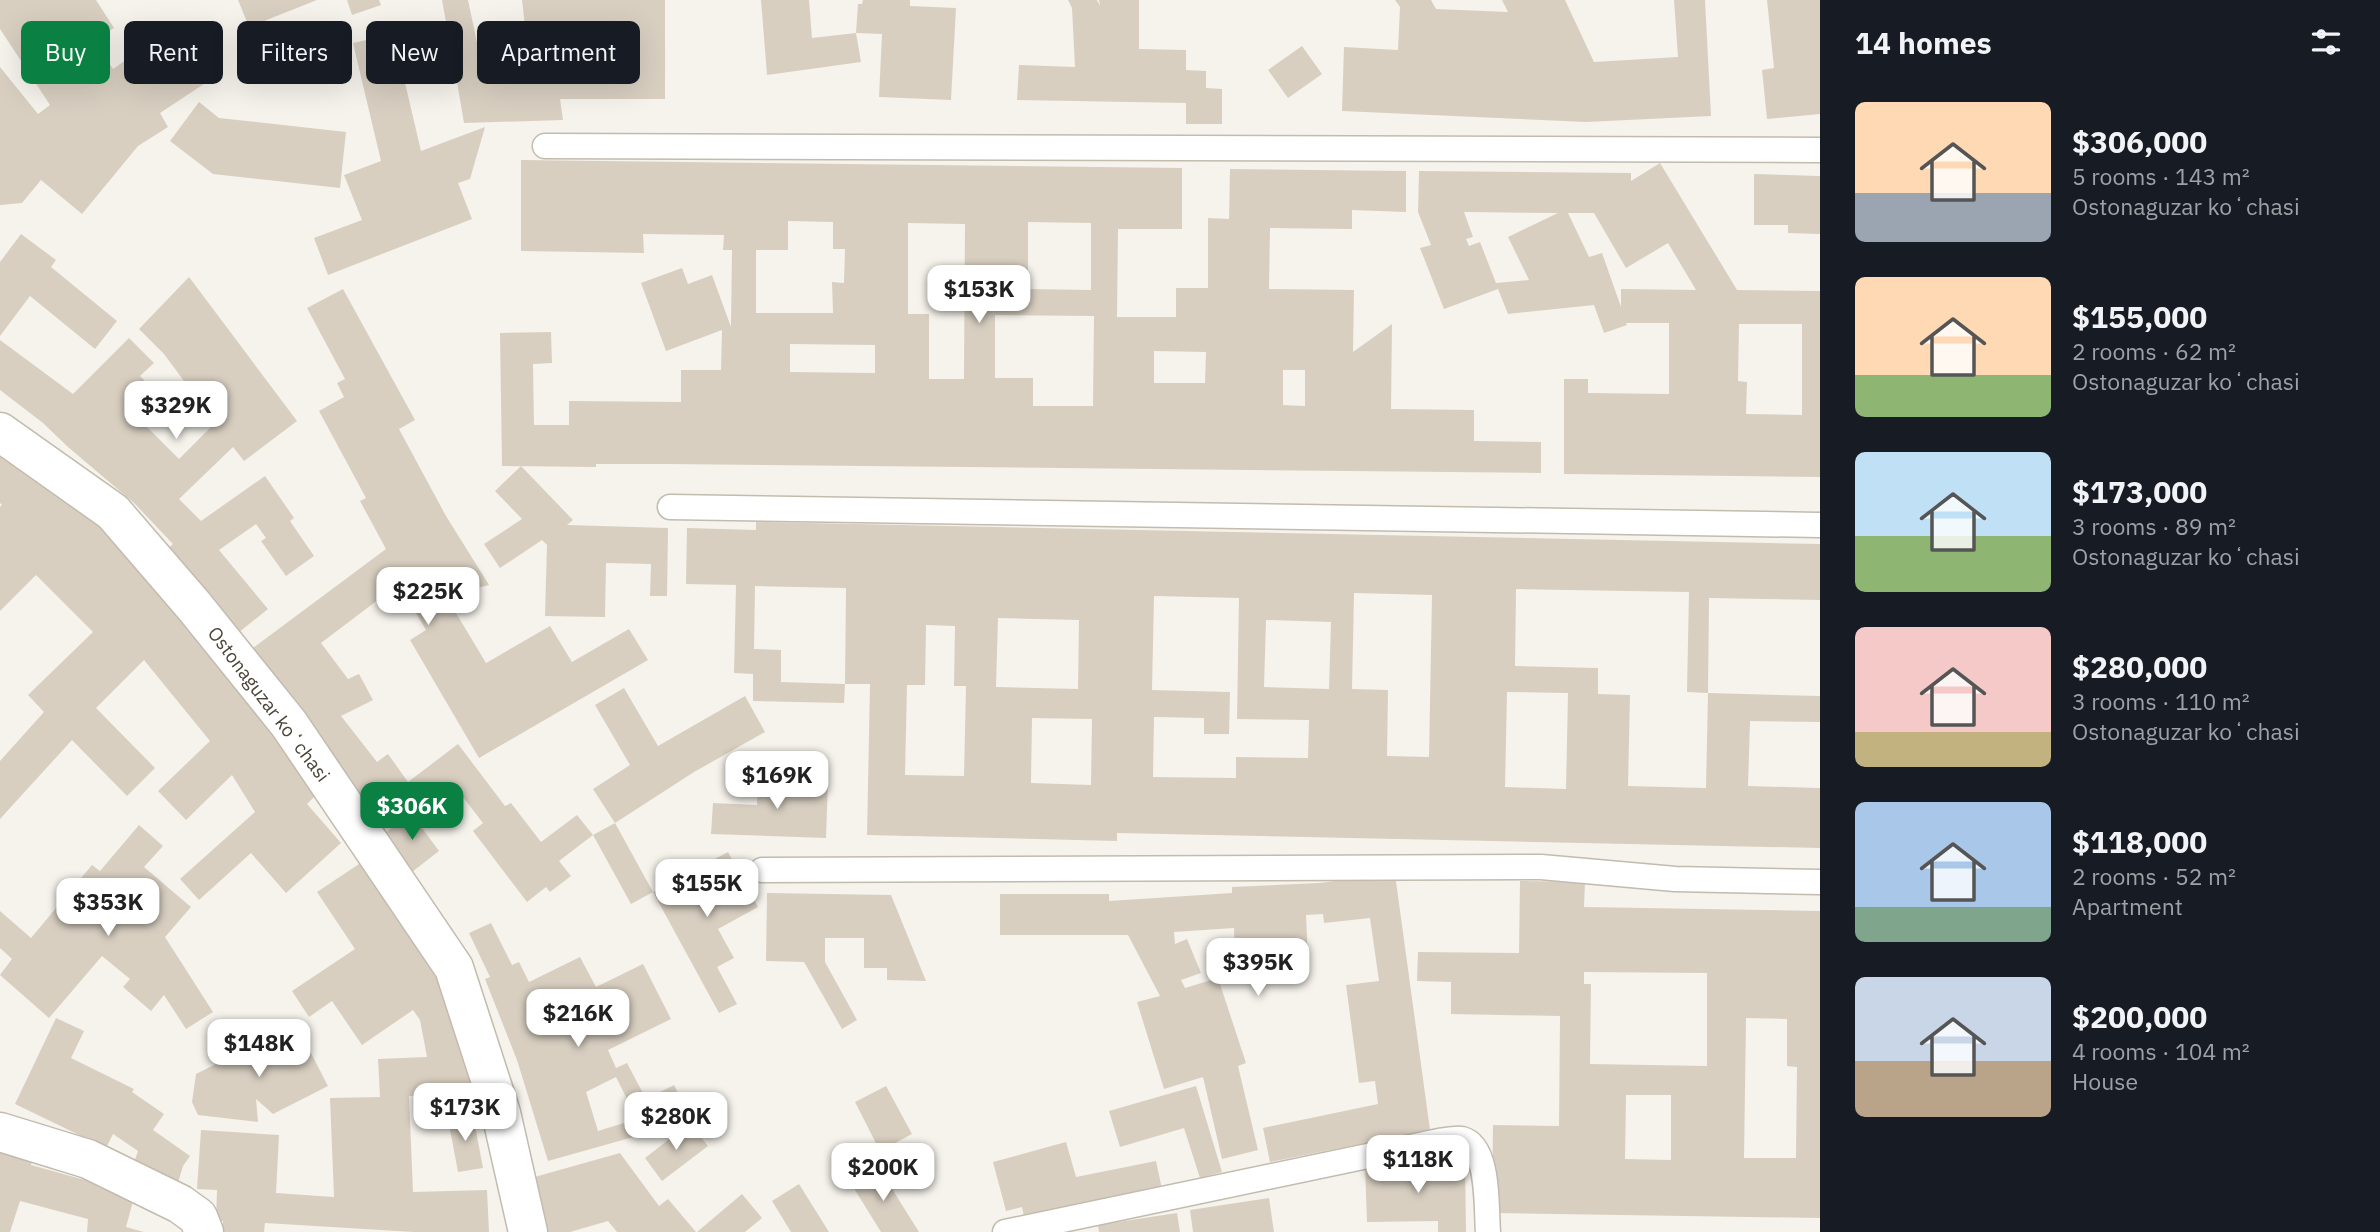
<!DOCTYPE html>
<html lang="en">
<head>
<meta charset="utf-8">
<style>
  :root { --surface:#171b24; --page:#20242c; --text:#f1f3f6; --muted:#9ea1a6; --accent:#0b8043 }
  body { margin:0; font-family:"IBM Plex Sans",sans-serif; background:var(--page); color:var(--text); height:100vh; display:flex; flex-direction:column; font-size:26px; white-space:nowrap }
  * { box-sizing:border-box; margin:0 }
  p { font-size:23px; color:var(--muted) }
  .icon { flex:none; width:38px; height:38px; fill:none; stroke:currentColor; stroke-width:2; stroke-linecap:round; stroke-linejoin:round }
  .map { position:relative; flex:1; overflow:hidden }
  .panel { display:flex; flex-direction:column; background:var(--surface); width:560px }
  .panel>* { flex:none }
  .guide { position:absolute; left:21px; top:21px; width:665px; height:63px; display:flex; gap:14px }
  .price { position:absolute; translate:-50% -60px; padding:0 16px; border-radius:14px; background:#fff; color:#222; font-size:23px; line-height:46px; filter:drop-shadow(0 2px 4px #0008) }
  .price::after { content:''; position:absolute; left:50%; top:42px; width:21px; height:16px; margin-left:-10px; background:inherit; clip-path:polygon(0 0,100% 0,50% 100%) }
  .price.selected { background:var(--accent); color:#fff }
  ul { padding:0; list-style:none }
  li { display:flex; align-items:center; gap:21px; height:175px; padding:0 35px }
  li span { display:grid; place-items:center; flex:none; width:196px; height:140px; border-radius:10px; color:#555 }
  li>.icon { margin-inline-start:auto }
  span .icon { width:84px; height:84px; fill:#fffc; stroke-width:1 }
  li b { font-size:30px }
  h2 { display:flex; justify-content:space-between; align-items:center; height:84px; padding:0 35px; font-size:30px }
  .chip { padding:0 24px; border-radius:10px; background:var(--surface); box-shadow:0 7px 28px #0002; font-size:24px; line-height:63px }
  .chip.selected { background:var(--accent); color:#fff }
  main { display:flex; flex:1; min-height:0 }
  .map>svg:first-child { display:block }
</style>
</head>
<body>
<main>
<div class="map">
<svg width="1820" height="1232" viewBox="0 0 1820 1232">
  <rect width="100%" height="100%" fill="#f6f3ec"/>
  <!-- building -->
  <path fill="#d8cfc1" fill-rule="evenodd" d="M 0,0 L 96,0 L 114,28 L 95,40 L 113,69 L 149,44 L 165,69 L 195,49 L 213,78 L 160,113 L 168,127 L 138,146 L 82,214 L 41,180 L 22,203 L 0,205 L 0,67 L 38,114 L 50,105 L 0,29 Z
    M 238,0 L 317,0 L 249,27 Z
    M 347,0 L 379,0 L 381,5 L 352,15 Z
    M 442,0 L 468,0 L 485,80 L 531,79 L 522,0 L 665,0 L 665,99 L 560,99 L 563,120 L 464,123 L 453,58 L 402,70 L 421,151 L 485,127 L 470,179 L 458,183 L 472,219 L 328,275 L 314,238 L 362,220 L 344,175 L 381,161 L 353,43 L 446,22 Z
    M 761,0 L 809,0 L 812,38 L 856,33 L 861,62 L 767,75 Z
    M 863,0 L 910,0 L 910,6 L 956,8 L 951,100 L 879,97 L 882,34 L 856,33 L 858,4 L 862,4 Z
    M 1068,0 L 1097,0 L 1100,6 L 1099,0 L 1139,0 L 1139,49 L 1186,50 L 1186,70 L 1206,71 L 1206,88 L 1222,89 L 1222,124 L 1186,124 L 1186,103 L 1017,100 L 1019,65 L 1075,67 L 1072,8 Z
    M 1395,0 L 1431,0 L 1436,9 L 1508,12 L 1502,0 L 1565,0 L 1594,62 L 1678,57 L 1674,0 L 1705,0 L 1711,116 L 1586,122 L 1342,111 L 1344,47 L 1398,50 L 1400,7 Z
    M 1767,0 L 1820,0 L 1820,114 L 1767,119 L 1762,70 L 1774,68 Z
    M 1302,46 L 1322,74 L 1288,98 L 1268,70 Z
    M 199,102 L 219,118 L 346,132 L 340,188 L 213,174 L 170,141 Z
    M 521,160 L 1182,168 L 1182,229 L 1118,229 L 1117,317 L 1176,317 L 1176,288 L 1208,288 L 1208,218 L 1229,219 L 1230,169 L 1406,171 L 1406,212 L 1352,210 L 1352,229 L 1270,228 L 1269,289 L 1354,290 L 1353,352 L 1392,324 L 1391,409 L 1474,410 L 1474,441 L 1541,442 L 1541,473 L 667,464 L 596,464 L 596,467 L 502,466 L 500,333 L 551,332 L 552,363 L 533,364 L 534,425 L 569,425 L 569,401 L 681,402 L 681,370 L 721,370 L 722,330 L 666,351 L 641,283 L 682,268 L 688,284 L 712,275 L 731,327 L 732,250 L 723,250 L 724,235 L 643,234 L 644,253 L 521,251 ZM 788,221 L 833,222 L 833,249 L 845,249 L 844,283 L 832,282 L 833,313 L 756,313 L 756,250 L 788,250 ZM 1028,222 L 1091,223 L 1091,290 L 1028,289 ZM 908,223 L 965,224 L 964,379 L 929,379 L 929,314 L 908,314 ZM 995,315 L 1094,316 L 1093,406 L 1033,406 L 1033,378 L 995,378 ZM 790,344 L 875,345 L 875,373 L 790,372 ZM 1154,351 L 1206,352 L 1205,383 L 1154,383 ZM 1283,370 L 1305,370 L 1305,406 L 1283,405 Z
    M 1660,163 L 1737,290 L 1820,291 L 1820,477 L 1564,474 L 1564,379 L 1588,379 L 1588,393 L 1669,394 L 1669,323 L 1626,323 L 1627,325 L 1604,333 L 1594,305 L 1508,314 L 1498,289 L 1444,309 L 1420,248 L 1431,245 L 1418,212 L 1419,171 L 1631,173 L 1631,181 ZM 1464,212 L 1558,213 L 1508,237 L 1529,280 L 1496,283 L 1480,242 L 1469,246 L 1466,239 L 1473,237 ZM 1568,213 L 1594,213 L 1626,268 L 1668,243 L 1696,290 L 1621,289 L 1621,307 L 1602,253 L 1589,257 ZM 1739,324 L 1802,324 L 1802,415 L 1746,414 L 1747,382 L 1738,381 Z
    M 1754,174 L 1820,176 L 1820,234 L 1788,233 L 1788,225 L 1754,225 Z
    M 21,234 L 56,260 L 51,267 L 117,321 L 95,349 L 30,296 L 0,336 L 0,262 Z
    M 189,277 L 297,421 L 244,461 L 233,447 L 179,499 L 201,521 L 265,476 L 294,518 L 290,521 L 314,556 L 286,576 L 261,541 L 266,538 L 256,524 L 219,550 L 268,609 L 238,633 L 167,549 L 173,544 L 134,503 L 68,447 L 43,423 L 0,390 L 0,340 L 73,394 L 129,338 L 154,363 L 140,376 L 169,406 L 147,427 L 179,459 L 215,423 L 164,354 L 139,329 Z
    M 343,289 L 415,420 L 399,429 L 446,516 L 489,585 L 466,591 L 473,602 L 456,613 L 486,663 L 550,626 L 572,662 L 629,629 L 648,660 L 479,758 L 410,640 L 426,630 L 399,584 L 321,643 L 348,679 L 359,674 L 373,700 L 341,716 L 377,762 L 388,754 L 408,782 L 458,744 L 505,806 L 511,803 L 541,842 L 577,815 L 593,835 L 559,861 L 571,876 L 550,892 L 546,887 L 527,902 L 473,831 L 483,823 L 452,783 L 411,813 L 395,792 L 364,814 L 344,787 L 352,781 L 253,648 L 386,549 L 360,501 L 366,498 L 319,411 L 344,397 L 337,383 L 345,379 L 307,308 Z
    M 0,442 L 70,493 L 167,591 L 317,794 L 307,804 L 341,843 L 286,893 L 251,853 L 199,900 L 180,879 L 255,812 L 232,775 L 186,820 L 158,791 L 210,741 L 144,660 L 96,708 L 155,768 L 127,796 L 72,740 L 0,819 L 0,761 L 44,712 L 28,695 L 93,632 L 36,575 L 0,611 L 0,507 L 2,505 L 0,503 Z
    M 521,466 L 573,520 L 567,525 L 668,528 L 667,596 L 650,596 L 651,564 L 606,563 L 605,617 L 545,616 L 547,545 L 542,540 L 500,568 L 484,544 L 522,519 L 495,491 Z
    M 756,522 L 1820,544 L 1820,600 L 1709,598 L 1708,693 L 1687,692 L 1689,592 L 1516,589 L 1515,666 L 1598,668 L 1598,694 L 1630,695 L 1628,786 L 1706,788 L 1708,693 L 1820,696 L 1820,722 L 1750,721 L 1748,786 L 1820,788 L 1820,848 L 1117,833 L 1117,841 L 867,835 L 870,684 L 845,684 L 846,588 L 755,586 L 754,649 L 781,650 L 781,682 L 845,684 L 844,703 L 753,701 L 753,674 L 734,673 L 736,585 L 686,584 L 687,528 L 756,530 ZM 1354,593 L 1432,595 L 1429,757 L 1387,756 L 1388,690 L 1352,689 ZM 1154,596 L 1239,598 L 1237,719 L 1309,720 L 1308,758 L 1236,757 L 1236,778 L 1153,777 L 1154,717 L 1204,718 L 1204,734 L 1229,734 L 1230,692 L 1152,690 ZM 998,618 L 1079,620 L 1078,689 L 996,687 ZM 1266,620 L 1331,622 L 1329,689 L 1264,687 ZM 926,625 L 955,626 L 954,686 L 966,686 L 964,776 L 905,775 L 907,685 L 925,685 ZM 1507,692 L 1568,693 L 1566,789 L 1505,787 ZM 1032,718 L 1092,719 L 1091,785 L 1031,783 Z
    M 624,688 L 658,746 L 745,696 L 765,732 L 694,772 L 615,823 L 653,892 L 631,904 L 593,835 L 615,823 L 593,789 L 630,765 L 595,705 Z
    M 758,777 L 828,780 L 826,838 L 711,834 L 713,803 L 757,805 Z
    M 411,813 L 439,851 L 412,872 L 384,834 Z
    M 139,825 L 163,846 L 144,867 L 191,907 L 165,937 L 213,1012 L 186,1029 L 164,995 L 151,1011 L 123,987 L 130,979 L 102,956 L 49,1018 L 0,975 L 12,959 L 0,948 L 0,911 L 31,938 L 92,865 L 100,871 Z
    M 728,852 L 758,907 L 718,929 L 734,958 L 717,967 L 737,1004 L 719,1013 L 653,892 Z
    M 368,858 L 423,941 L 470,1055 L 472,1093 L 409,1096 L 413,1192 L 487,1190 L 489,1232 L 414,1232 L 265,1223 L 264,1232 L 222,1232 L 223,1221 L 216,1221 L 217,1190 L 197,1189 L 201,1130 L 279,1135 L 276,1193 L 334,1197 L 330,1098 L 380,1097 L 378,1059 L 427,1057 L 420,1020 L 413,1010 L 362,1045 L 332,1001 L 309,1017 L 292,991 L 355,949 L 317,892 Z
    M 1395,874 L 1430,1130 L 1270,1162 L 1263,1128 L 1378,1104 L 1375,1081 L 1359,1083 L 1346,985 L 1379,981 L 1370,918 L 1324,923 L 1323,914 L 1306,915 L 1308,960 L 1235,964 L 1234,928 L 1174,932 L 1175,944 L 1187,939 L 1201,973 L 1181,980 L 1185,988 L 1218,978 L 1246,1063 L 1238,1066 L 1258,1150 L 1222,1159 L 1203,1077 L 1164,1089 L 1137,1002 L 1160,996 L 1128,935 L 1000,935 L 1000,894 L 1109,894 L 1109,901 L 1232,893 L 1232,887 L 1319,883 Z
    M 1520,881 L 1585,882 L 1584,907 L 1820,911 L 1820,1218 L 1492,1213 L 1493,1125 L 1559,1126 L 1560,1016 L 1451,1014 L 1451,982 L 1417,981 L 1418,952 L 1519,953 ZM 1584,972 L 1707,973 L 1707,1066 L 1590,1064 L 1591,984 L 1584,984 ZM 1746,1018 L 1787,1019 L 1787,1066 L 1797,1067 L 1796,1158 L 1744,1158 ZM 1626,1095 L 1671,1095 L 1671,1160 L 1625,1159 Z
    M 767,893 L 891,895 L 926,981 L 887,980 L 887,968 L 864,968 L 864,938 L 825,938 L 825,962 L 857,1020 L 842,1029 L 804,962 L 766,961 Z
    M 491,923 L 512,965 L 519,962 L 529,982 L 580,957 L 596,987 L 643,964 L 671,1019 L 608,1050 L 616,1068 L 627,1063 L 646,1099 L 674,1085 L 688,1113 L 644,1134 L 548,1161 L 517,1060 L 485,979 L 490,977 L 469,933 ZM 616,1077 L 637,1119 L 598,1131 L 586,1092 Z
    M 56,1018 L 84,1031 L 71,1058 L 134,1089 L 132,1092 L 164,1114 L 153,1130 L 190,1156 L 183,1166 L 177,1186 L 131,1171 L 138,1151 L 113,1134 L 106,1148 L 15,1104 Z
    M 296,1024 L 328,1086 L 273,1114 L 256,1099 L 258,1122 L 198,1115 L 192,1102 L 196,1074 Z
    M 886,1086 L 912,1134 L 880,1151 L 855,1102 Z
    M 1196,1086 L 1222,1172 L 1200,1178 L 1184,1128 L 1120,1147 L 1109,1111 Z
    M 473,1115 L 483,1168 L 458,1172 L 448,1119 Z
    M 690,1123 L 708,1146 L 662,1181 L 645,1158 Z
    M 0,1137 L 36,1148 L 31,1165 L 135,1194 L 126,1227 L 144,1232 L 87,1232 L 88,1219 L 20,1201 L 10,1232 L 0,1232 Z
    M 1066,1142 L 1076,1177 L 1156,1161 L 1162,1189 L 1025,1221 L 1022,1207 L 1006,1211 L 993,1162 Z
    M 620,1153 L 659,1206 L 668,1199 L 696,1232 L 617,1232 L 608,1221 L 570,1232 L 546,1232 L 531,1178 Z
    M 1465,1164 L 1466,1232 L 1438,1232 L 1438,1221 L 1367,1222 L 1365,1165 Z
    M 877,1165 L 919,1232 L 881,1232 L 850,1182 Z
    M 799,1184 L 829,1232 L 791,1232 L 772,1201 Z
    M 742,1194 L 762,1218 L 745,1232 L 697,1232 Z
    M 1269,1198 L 1274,1232 L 1193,1232 L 1190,1210 Z
    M 1177,1213 L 1180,1232 L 1099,1232 L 1098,1225 Z"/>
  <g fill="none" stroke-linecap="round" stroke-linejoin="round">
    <defs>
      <path id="service" d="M 545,146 L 1820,150
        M 670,507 L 1820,525
        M 762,870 L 1541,867 L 1675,879 L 1820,882
        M 1005,1232 L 1439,1141 C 1446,1140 1456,1138 1462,1139 C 1490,1146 1486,1209 1488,1232"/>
      <path id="minor" d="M 0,432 L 113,512 L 194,606 L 289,724 L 454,968 L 501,1113 L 528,1232
        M 0,1132 L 88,1159 L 180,1204 L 198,1217 L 204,1232"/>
    </defs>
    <!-- service casing -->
    <use href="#service" stroke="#c2bbae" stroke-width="27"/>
    <!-- minor casing -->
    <use href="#minor" stroke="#c2bbae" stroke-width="41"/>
    <!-- service -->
    <use href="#service" stroke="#fff" stroke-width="24"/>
    <!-- minor -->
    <use href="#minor" stroke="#fff" stroke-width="38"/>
  </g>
  <g text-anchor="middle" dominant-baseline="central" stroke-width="5" stroke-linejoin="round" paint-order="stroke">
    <!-- street labels -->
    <g font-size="19" fill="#4b4439" stroke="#fff">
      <text transform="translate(269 704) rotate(53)">Ostonaguzar koʻchasi</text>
    </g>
  </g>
</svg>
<b class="price" style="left:979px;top:325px">$153K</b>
<b class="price" style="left:176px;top:441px">$329K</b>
<b class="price" style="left:428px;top:627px">$225K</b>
<b class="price" style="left:777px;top:811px">$169K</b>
<b class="price selected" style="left:412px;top:842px">$306K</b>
<b class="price" style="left:707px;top:919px">$155K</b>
<b class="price" style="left:108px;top:938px">$353K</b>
<b class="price" style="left:1258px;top:998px">$395K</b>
<b class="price" style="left:578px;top:1049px">$216K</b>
<b class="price" style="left:259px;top:1079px">$148K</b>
<b class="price" style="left:465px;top:1143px">$173K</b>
<b class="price" style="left:676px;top:1152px">$280K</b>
<b class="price" style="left:1418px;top:1195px">$118K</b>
<b class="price" style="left:883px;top:1203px">$200K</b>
<div class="guide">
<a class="chip selected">Buy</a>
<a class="chip">Rent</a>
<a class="chip">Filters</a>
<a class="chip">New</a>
<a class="chip">Apartment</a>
</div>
</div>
<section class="panel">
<h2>14 homes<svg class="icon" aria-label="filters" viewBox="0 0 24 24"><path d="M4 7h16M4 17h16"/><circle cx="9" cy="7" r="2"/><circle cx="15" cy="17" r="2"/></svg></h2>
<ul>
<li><span style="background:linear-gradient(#ffd9b3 65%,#9aa5b1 0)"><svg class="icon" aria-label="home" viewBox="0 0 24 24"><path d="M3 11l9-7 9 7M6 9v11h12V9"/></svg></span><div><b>$306,000</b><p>5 rooms · 143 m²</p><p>Ostonaguzar koʻchasi</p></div></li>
<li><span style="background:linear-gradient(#ffd9b3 70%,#8fb573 0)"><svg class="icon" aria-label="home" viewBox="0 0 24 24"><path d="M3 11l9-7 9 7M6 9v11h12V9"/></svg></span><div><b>$155,000</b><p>2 rooms · 62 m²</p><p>Ostonaguzar koʻchasi</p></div></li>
<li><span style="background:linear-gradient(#bfe0f5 60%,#8fb573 0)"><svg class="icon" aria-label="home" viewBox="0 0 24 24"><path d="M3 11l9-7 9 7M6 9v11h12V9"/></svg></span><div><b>$173,000</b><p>3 rooms · 89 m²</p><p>Ostonaguzar koʻchasi</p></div></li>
<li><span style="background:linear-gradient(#f6c9c9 75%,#c2b280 0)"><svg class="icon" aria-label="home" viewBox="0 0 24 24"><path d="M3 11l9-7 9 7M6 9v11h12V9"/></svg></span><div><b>$280,000</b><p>3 rooms · 110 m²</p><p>Ostonaguzar koʻchasi</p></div></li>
<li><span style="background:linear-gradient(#a9c7e8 75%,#7fa58c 0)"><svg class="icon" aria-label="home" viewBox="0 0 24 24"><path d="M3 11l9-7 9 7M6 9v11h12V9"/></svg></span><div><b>$118,000</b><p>2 rooms · 52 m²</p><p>Apartment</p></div></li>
<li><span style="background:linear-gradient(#c9d6e8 60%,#b9a48a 0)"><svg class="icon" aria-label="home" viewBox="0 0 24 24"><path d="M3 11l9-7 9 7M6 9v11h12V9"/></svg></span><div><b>$200,000</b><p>4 rooms · 104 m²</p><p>House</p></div></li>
</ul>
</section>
</main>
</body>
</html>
